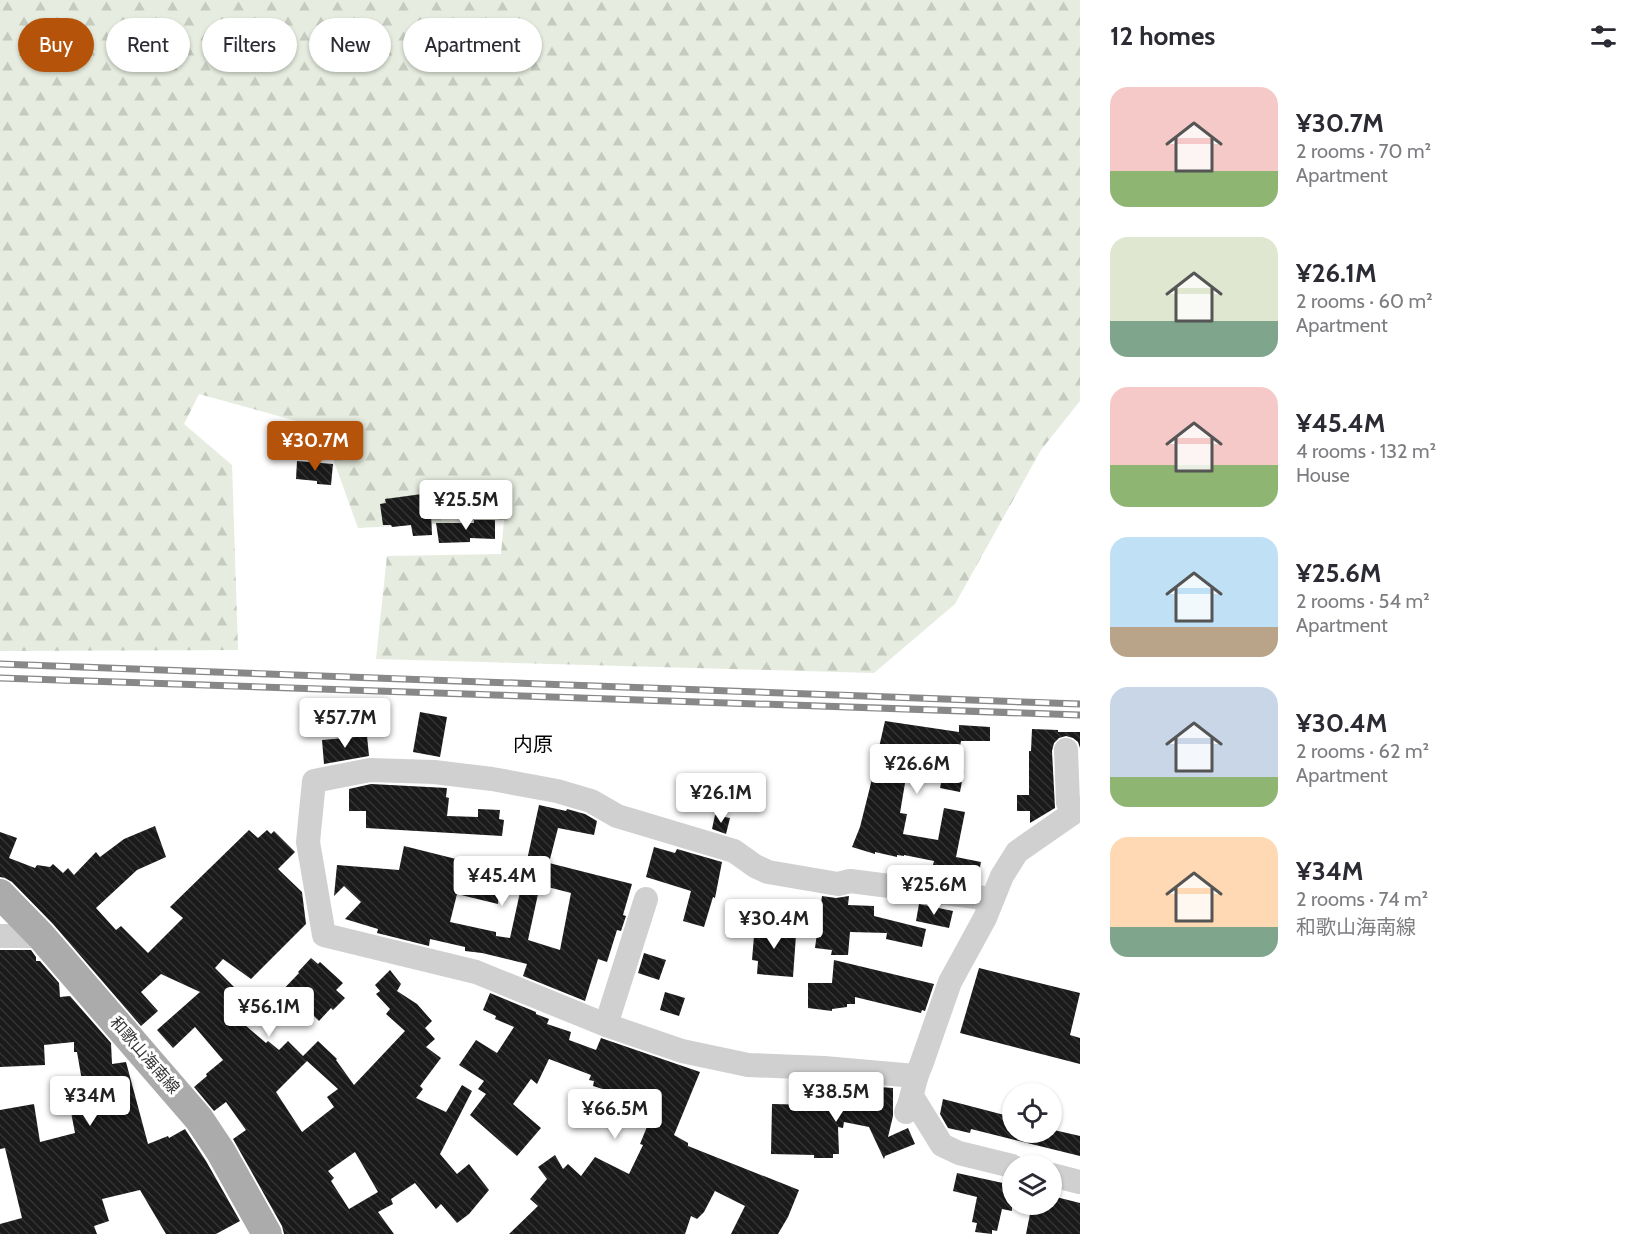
<!DOCTYPE html>
<html lang="en">
<head>
<meta charset="utf-8">
<style>
  :root { --surface:#fff; --page:#f7f7f7; --text:#2b2b33; --muted:#7c7c81; --accent:#b45309 }
  body { margin:0; font-family:Cabin,"Noto Sans JP",sans-serif; background:var(--page); color:var(--text); height:100vh; display:flex; flex-direction:column; font-size:22px; white-space:nowrap }
  * { box-sizing:border-box; margin:0 }
  p { font-size:20px; color:var(--muted) }
  .icon { flex:none; width:33px; height:33px; fill:none; stroke:currentColor; stroke-width:2; stroke-linecap:round; stroke-linejoin:round }
  .map { position:relative; flex:1; overflow:hidden }
  .panel { display:flex; flex-direction:column; background:var(--surface); width:570px }
  .panel>* { flex:none }
  .hud { position:absolute; left:18px; top:18px; width:570px; height:54px; display:flex; gap:12px }
  .tools { position:absolute; left:1002px; top:1083px; display:grid; gap:12px }
  .tools a { display:grid; place-items:center; width:60px; height:60px; border-radius:50%; background:var(--surface); box-shadow:0 2px 4px #0004; font-size:30px }
  .price { position:absolute; translate:-50% -51px; padding:0 14px; border-radius:6px; background:#fff; color:#222; font-size:20px; line-height:39px; filter:drop-shadow(0 2px 3px #0008) }
  .price::after { content:''; position:absolute; left:50%; top:36px; width:18px; height:14px; margin-left:-9px; background:inherit; clip-path:polygon(0 0,100% 0,50% 100%) }
  .price.active { background:var(--accent); color:#fff }
  ul { padding:0; list-style:none }
  li { display:flex; align-items:center; gap:18px; height:150px; padding:0 30px }
  li span { display:grid; place-items:center; flex:none; width:168px; height:120px; border-radius:18px; color:#555 }
  li>.icon { margin-inline-start:auto }
  span .icon { width:72px; height:72px; fill:#fffc; stroke-width:1 }
  li b { font-size:26px }
  h2 { display:flex; justify-content:space-between; align-items:center; height:72px; padding:0 30px; font-size:26px }
  .pill { padding:0 21px; border-radius:27px; background:var(--surface); box-shadow:0 2px 4px #0004; font-size:21px; line-height:54px }
  .pill.active { background:var(--accent); color:#fff }
  main { display:flex; flex:1; min-height:0 }
  .map>svg:first-child { display:block }
</style>
</head>
<body>
<main>
<div class="map">
<svg width="1080" height="1234" viewBox="0 0 1080 1234">
  <defs>
    <pattern id="forest-firs" width="22" height="20" patternUnits="userSpaceOnUse" patternTransform="scale(1.5)"><rect width="22" height="20" fill="#e6ecdf"/><path d="M5 1l3.5 6h-7zM16 11l3.5 6h-7z" fill="#c6cbc0"/></pattern>
    <pattern id="building-back-hatch" width="6" height="6" patternUnits="userSpaceOnUse" patternTransform="scale(1.5)"><rect width="6" height="6" fill="#1a1a1a"/><path d="M-1 5l2 2M0 0l6 6M5-1l2 2" fill="none" stroke="#333"/></pattern>
  </defs>
  <rect width="100%" height="100%" fill="#fff"/>
  <!-- forest -->
  <path fill="url(#forest-firs)" d="M 0,0 L 1080,0 L 1080,401 L 1041,450 L 955,604 L 874,673 L 376,659 L 387,556 L 501,554 L 504,520 L 358,528 L 322,428 L 199,394 L 184,424 L 232,465 L 238,650 L 0,651 Z"/>
  <!-- building -->
  <path fill="url(#building-back-hatch)" fill-rule="evenodd" d="M 297,461 L 333,464 L 331,485 L 317,484 L 317,481 L 296,479 Z
    M 422,494 L 424,513 L 431,512 L 432,535 L 413,536 L 411,525 L 392,527 L 391,525 L 383,525 L 380,504 L 386,503 L 385,499 Z
    M 474,520 L 495,520 L 495,539 L 470,538 L 470,542 L 439,543 L 436,523 L 474,523 Z
    M 420,712 L 447,717 L 440,757 L 413,752 Z
    M 885,721 L 959,732 L 959,725 L 990,727 L 990,741 L 961,741 L 956,769 L 964,770 L 960,792 L 940,788 L 941,783 L 906,777 L 900,813 L 907,814 L 903,834 L 938,840 L 944,808 L 965,812 L 956,857 L 981,862 L 977,883 L 943,874 L 944,868 L 933,865 L 934,861 L 904,855 L 904,856 L 897,855 L 897,857 L 875,852 L 875,854 L 852,847 L 860,827 L 870,787 Z
    M 1032,729 L 1058,730 L 1058,732 L 1080,732 L 1080,748 L 1078,742 L 1073,738 L 1066,736 L 1059,738 L 1054,743 L 1052,751 L 1055,808 L 1030,823 L 1030,811 L 1017,811 L 1017,795 L 1029,795 L 1029,751 L 1031,751 Z
    M 367,736 L 369,756 L 324,764 L 322,740 Z
    M 371,784 L 447,788 L 446,797 L 449,798 L 447,816 L 478,817 L 478,809 L 500,810 L 499,819 L 504,820 L 502,836 L 366,828 L 366,811 L 349,811 L 349,789 Z
    M 539,805 L 566,811 L 567,809 L 585,814 L 597,821 L 594,835 L 558,828 L 549,863 L 632,884 L 623,915 L 626,916 L 621,931 L 617,930 L 607,962 L 598,959 L 585,1001 L 523,976 L 527,964 L 482,953 L 465,951 L 465,947 L 430,939 L 429,946 L 377,933 L 378,929 L 345,919 L 361,902 L 344,886 L 334,896 L 337,865 L 399,870 L 404,846 L 456,859 L 454,867 L 500,877 L 498,904 L 457,894 L 450,922 L 496,932 L 496,936 L 510,938 ZM 540,885 L 571,893 L 560,950 L 528,940 Z
    M 715,815 L 730,818 L 726,834 L 712,829 Z
    M 155,826 L 166,857 L 137,870 L 96,908 L 116,930 L 121,926 L 148,953 L 183,918 L 170,907 L 249,830 L 258,838 L 267,830 L 271,834 L 274,831 L 295,852 L 278,869 L 302,892 L 306,924 L 251,979 L 223,959 L 215,968 L 253,1006 L 238,1019 L 266,1043 L 268,1041 L 279,1050 L 288,1041 L 303,1056 L 318,1041 L 337,1059 L 336,1060 L 354,1085 L 405,1031 L 386,1014 L 390,1009 L 376,994 L 380,991 L 375,985 L 390,970 L 401,984 L 397,991 L 417,1004 L 432,1021 L 425,1028 L 435,1039 L 426,1047 L 441,1058 L 420,1086 L 423,1089 L 416,1098 L 446,1112 L 462,1085 L 472,1091 L 440,1154 L 457,1174 L 469,1164 L 489,1190 L 469,1214 L 457,1223 L 441,1204 L 436,1209 L 415,1183 L 391,1199 L 393,1204 L 378,1212 L 394,1234 L 284,1234 L 282,1226 L 233,1139 L 246,1130 L 226,1102 L 214,1111 L 194,1087 L 207,1076 L 206,1074 L 223,1060 L 195,1027 L 173,1048 L 157,1030 L 200,992 L 161,974 L 141,992 L 158,1011 L 141,1026 L 53,924 L 12,882 L 5,878 L 0,877 L 0,832 L 17,838 L 9,858 L 35,868 L 37,865 L 50,867 L 53,864 L 63,873 L 68,868 L 74,875 L 96,852 L 100,857 L 124,839 ZM 307,1061 L 338,1089 L 327,1097 L 334,1107 L 302,1132 L 276,1092 ZM 355,1152 L 378,1192 L 349,1209 L 331,1181 L 334,1178 L 328,1171 Z
    M 654,847 L 675,853 L 677,849 L 722,862 L 715,898 L 713,897 L 704,927 L 683,921 L 691,891 L 646,877 Z
    M 822,896 L 836,898 L 849,896 L 848,905 L 874,906 L 874,916 L 926,929 L 922,947 L 886,939 L 887,933 L 850,932 L 848,955 L 831,955 L 832,950 L 815,948 Z
    M 919,904 L 953,911 L 949,928 L 916,921 Z
    M 755,924 L 789,927 L 789,934 L 796,935 L 793,977 L 757,974 L 758,961 L 752,960 Z
    M 0,950 L 31,950 L 36,957 L 36,961 L 40,961 L 59,983 L 60,997 L 70,996 L 111,1043 L 112,1064 L 126,1062 L 148,1144 L 168,1136 L 169,1138 L 185,1129 L 206,1161 L 240,1221 L 216,1234 L 166,1234 L 140,1190 L 102,1199 L 109,1221 L 94,1226 L 97,1234 L 0,1234 L 0,1224 L 22,1218 L 5,1148 L 0,1149 L 0,1110 L 34,1104 L 40,1142 L 75,1133 L 70,1107 L 86,1104 L 77,1052 L 74,1052 L 74,1042 L 44,1045 L 45,1065 L 0,1067 Z
    M 644,953 L 666,960 L 659,980 L 638,973 Z
    M 311,958 L 318,964 L 320,962 L 343,983 L 336,990 L 345,998 L 333,1010 L 331,1008 L 319,1021 L 301,1003 L 295,1010 L 277,996 L 299,973 L 298,972 Z
    M 834,960 L 934,984 L 925,1011 L 922,1010 L 921,1013 L 855,997 L 855,1004 L 847,1004 L 847,1007 L 832,1009 L 832,1011 L 808,1008 L 808,983 L 832,983 Z
    M 979,968 L 1080,993 L 1070,1035 L 1080,1038 L 1080,1064 L 960,1033 Z
    M 665,992 L 685,998 L 679,1016 L 660,1010 Z
    M 490,993 L 536,1012 L 536,1014 L 549,1019 L 547,1024 L 571,1032 L 569,1040 L 596,1050 L 601,1038 L 700,1072 L 674,1135 L 688,1143 L 688,1146 L 799,1190 L 788,1217 L 778,1234 L 731,1234 L 745,1206 L 715,1191 L 704,1212 L 697,1219 L 691,1216 L 685,1234 L 509,1234 L 538,1206 L 530,1199 L 547,1179 L 538,1167 L 555,1155 L 563,1169 L 568,1164 L 581,1176 L 595,1157 L 629,1174 L 643,1145 L 640,1144 L 653,1112 L 623,1102 L 625,1096 L 593,1086 L 594,1081 L 589,1080 L 591,1075 L 549,1059 L 537,1084 L 531,1079 L 513,1104 L 541,1128 L 517,1156 L 470,1115 L 486,1094 L 478,1089 L 484,1081 L 459,1065 L 476,1040 L 497,1053 L 514,1027 L 495,1019 L 496,1016 L 483,1010 Z
    M 851,1085 L 893,1088 L 893,1116 L 888,1137 L 908,1128 L 915,1144 L 885,1156 L 884,1159 L 869,1127 L 844,1122 L 843,1128 L 838,1127 L 839,1154 L 833,1154 L 833,1158 L 814,1158 L 814,1155 L 771,1154 L 772,1104 L 818,1105 L 825,1095 L 850,1090 Z
    M 943,1099 L 1012,1117 L 1012,1132 L 1054,1132 L 1054,1130 L 1080,1136 L 1080,1156 L 971,1129 L 970,1133 L 948,1128 L 940,1114 Z
    M 957,1173 L 1012,1185 L 1012,1211 L 1002,1209 L 997,1231 L 992,1230 L 992,1234 L 975,1232 L 977,1223 L 972,1222 L 977,1197 L 953,1191 Z
    M 1052,1196 L 1080,1203 L 1080,1234 L 1026,1234 L 1032,1204 L 1052,1204 Z"/>
  <g fill="none" stroke-linecap="round" stroke-linejoin="round">
    <!-- minor -->
    <path stroke="#d0d0d0" stroke-width="24" d="M 1066,750 L 1068,803 L 1073,813
      M 0,936 L 41,936
      M 606,1025 L 646,899
      M 915,1076 L 824,1068 L 748,1065 L 682,1051 L 606,1025 L 476,972 L 324,935 L 308,842 L 314,781 L 370,770 L 434,772 L 492,779 L 557,791 L 591,801 L 617,816 L 734,851 L 755,866 L 768,872 L 838,884 L 850,881 L 992,899
      M 913,1098 L 942,1145 L 959,1153 L 1012,1166
      M 906,1112 C 914,1096 913,1080 921,1065 L 950,982 L 985,918 L 1002,876 L 1017,852 L 1080,808
      M 1052,1175 L 1080,1182"/>
    <!-- major -->
    <path stroke="#ababab" stroke-width="30" d="M 0,894 L 41,936 L 199,1119 L 221,1152 L 267,1234"/>
    <defs>
      <path id="rail" d="M 0,664 L 1080,704
        M 0,678 L 1080,715"/>
    </defs>
    <!-- rail casing -->
    <use href="#rail" stroke="#888" stroke-width="7"/>
    <!-- rail -->
    <use href="#rail" stroke="#fff" stroke-width="4.5" stroke-dasharray="14" stroke-linecap="butt"/>
  </g>
  <g text-anchor="middle" dominant-baseline="central" stroke-width="6" stroke-linejoin="round" paint-order="stroke">
    <!-- street labels -->
    <g font-size="16" fill="#333" stroke="#fff">
      <text transform="translate(145 1055) rotate(49)">和歌山海南線</text>
    </g>
    <!-- quarter labels -->
    <g font-size="20" fill="#000" stroke="#fff">
      <text x="533" y="744">内原</text>
    </g>
  </g>
</svg>
<div class="tools">
<a><svg class="icon" aria-label="locate" viewBox="0 0 24 24"><circle cx="12" cy="12" r="6"/><path d="M12 2v4M12 18v4M2 12h4M18 12h4"/></svg></a>
<a><svg class="icon" aria-label="layers" viewBox="0 0 24 24"><path d="M12 4l9 5-9 5-9-5zM3 14l9 5 9-5"/></svg></a>
</div>
<b class="price active" style="left:315px;top:472px">¥30.7M</b>
<b class="price" style="left:466px;top:531px">¥25.5M</b>
<b class="price" style="left:345px;top:749px">¥57.7M</b>
<b class="price" style="left:917px;top:795px">¥26.6M</b>
<b class="price" style="left:721px;top:824px">¥26.1M</b>
<b class="price" style="left:502px;top:907px">¥45.4M</b>
<b class="price" style="left:934px;top:916px">¥25.6M</b>
<b class="price" style="left:774px;top:950px">¥30.4M</b>
<b class="price" style="left:269px;top:1038px">¥56.1M</b>
<b class="price" style="left:836px;top:1123px">¥38.5M</b>
<b class="price" style="left:90px;top:1127px">¥34M</b>
<b class="price" style="left:615px;top:1140px">¥66.5M</b>
<div class="hud">
<a class="pill active">Buy</a>
<a class="pill">Rent</a>
<a class="pill">Filters</a>
<a class="pill">New</a>
<a class="pill">Apartment</a>
</div>
</div>
<section class="panel">
<h2>12 homes<svg class="icon" aria-label="filters" viewBox="0 0 24 24"><path d="M4 7h16M4 17h16"/><circle cx="9" cy="7" r="2"/><circle cx="15" cy="17" r="2"/></svg></h2>
<ul>
<li><span style="background:linear-gradient(#f6c9c9 70%,#8fb573 0)"><svg class="icon" aria-label="home" viewBox="0 0 24 24"><path d="M3 11l9-7 9 7M6 9v11h12V9"/></svg></span><div><b>¥30.7M</b><p>2 rooms · 70 m²</p><p>Apartment</p></div></li>
<li><span style="background:linear-gradient(#dfe7d0 70%,#7fa58c 0)"><svg class="icon" aria-label="home" viewBox="0 0 24 24"><path d="M3 11l9-7 9 7M6 9v11h12V9"/></svg></span><div><b>¥26.1M</b><p>2 rooms · 60 m²</p><p>Apartment</p></div></li>
<li><span style="background:linear-gradient(#f6c9c9 65%,#8fb573 0)"><svg class="icon" aria-label="home" viewBox="0 0 24 24"><path d="M3 11l9-7 9 7M6 9v11h12V9"/></svg></span><div><b>¥45.4M</b><p>4 rooms · 132 m²</p><p>House</p></div></li>
<li><span style="background:linear-gradient(#bfe0f5 75%,#b9a48a 0)"><svg class="icon" aria-label="home" viewBox="0 0 24 24"><path d="M3 11l9-7 9 7M6 9v11h12V9"/></svg></span><div><b>¥25.6M</b><p>2 rooms · 54 m²</p><p>Apartment</p></div></li>
<li><span style="background:linear-gradient(#c9d6e8 75%,#8fb573 0)"><svg class="icon" aria-label="home" viewBox="0 0 24 24"><path d="M3 11l9-7 9 7M6 9v11h12V9"/></svg></span><div><b>¥30.4M</b><p>2 rooms · 62 m²</p><p>Apartment</p></div></li>
<li><span style="background:linear-gradient(#ffd9b3 75%,#7fa58c 0)"><svg class="icon" aria-label="home" viewBox="0 0 24 24"><path d="M3 11l9-7 9 7M6 9v11h12V9"/></svg></span><div><b>¥34M</b><p>2 rooms · 74 m²</p><p>和歌山海南線</p></div></li>
</ul>
</section>
</main>
</body>
</html>
